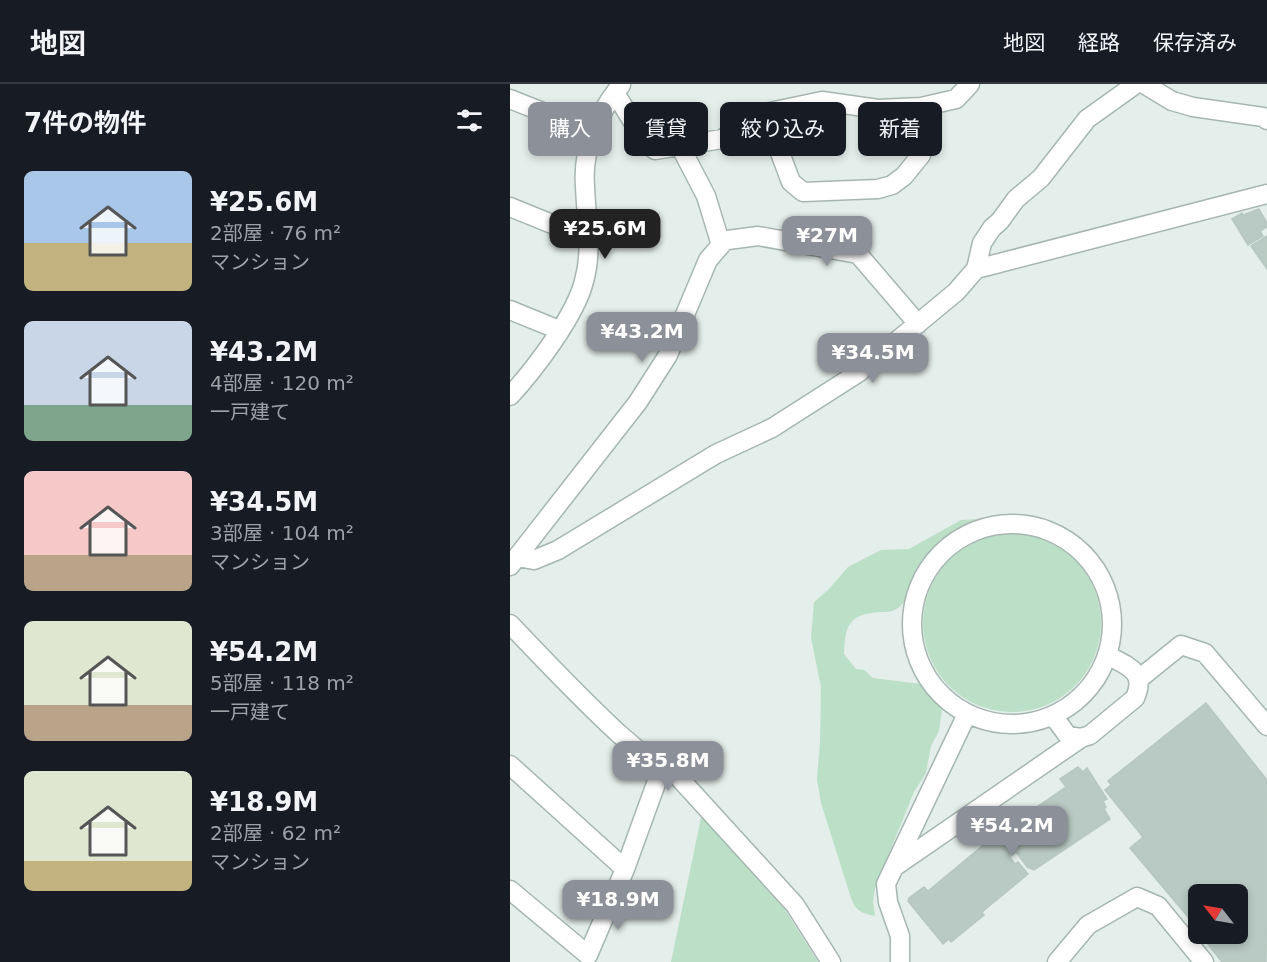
<!DOCTYPE html>
<html lang="ja">
<head>
<meta charset="utf-8">
<style>
  :root { --surface:#171b24; --page:#20242c; --text:#f1f3f6; --muted:#9ea1a6; --line:#363941; --accent:#8c9099 }
  body { margin:0; font-family:"DejaVu Sans","Noto Sans JP",sans-serif; background:var(--page); color:var(--text); height:100vh; display:flex; flex-direction:column; font-size:22px; white-space:nowrap }
  * { box-sizing:border-box; margin:0 }
  p { font-size:20px; color:var(--muted) }
  .icon { flex:none; width:33px; height:33px; fill:none; stroke:currentColor; stroke-width:2; stroke-linecap:round; stroke-linejoin:round }
  .map { position:relative; flex:1; overflow:hidden }
  .drawer { display:flex; flex-direction:column; background:var(--surface); width:510px }
  .drawer>* { flex:none }
  .banner { position:absolute; left:18px; top:18px; width:570px; height:54px; display:flex; gap:12px }
  .needle { width:39px; rotate:301deg }
  .buttons { position:absolute; left:678px; top:800px; display:grid; gap:12px }
  .buttons a { display:grid; place-items:center; width:60px; height:60px; border-radius:9px; background:var(--surface); box-shadow:0 3px 9px #0003; font-size:30px }
  .price { position:absolute; translate:-50% -51px; padding:0 14px; border-radius:12px; background:var(--accent); color:#fff; font-size:20px; line-height:39px; filter:drop-shadow(0 2px 3px #0008) }
  .price::after { content:''; position:absolute; left:50%; top:36px; width:18px; height:14px; margin-left:-9px; background:inherit; clip-path:polygon(0 0,100% 0,50% 100%) }
  .price.active { background:#222; color:#fff }
  ul { padding:0; list-style:none }
  li { display:flex; align-items:center; gap:18px; height:150px; padding:0 24px }
  li span { display:grid; place-items:center; flex:none; width:168px; height:120px; border-radius:9px; color:#555 }
  li>.icon { margin-inline-start:auto }
  span .icon { width:72px; height:72px; fill:#fffc; stroke-width:1 }
  li b { font-size:26px }
  h2 { display:flex; justify-content:space-between; align-items:center; height:72px; padding:0 24px; font-size:26px }
  .chip { padding:0 21px; border-radius:9px; background:var(--surface); box-shadow:0 3px 9px #0003; font-size:21px; line-height:54px }
  .chip.active { background:var(--accent); color:#fff }
  header { display:flex; align-items:center; gap:36px; box-sizing:border-box; height:84px; padding:0 30px; background:var(--surface); border-bottom:2px solid var(--line) }
  header strong { font-size:28px }
  nav { display:flex; gap:33px; margin-inline-start:auto; font-size:21px }
  main { display:flex; flex:1; min-height:0 }
  .map>svg:first-child { display:block }
</style>
</head>
<body>
<header>
<strong>地図</strong>
<nav><a>地図</a><a>経路</a><a>保存済み</a></nav>
</header>
<main>
<section class="drawer">
<h2>7件の物件<svg class="icon" aria-label="filters" viewBox="0 0 24 24"><path d="M4 7h16M4 17h16"/><circle cx="9" cy="7" r="2"/><circle cx="15" cy="17" r="2"/></svg></h2>
<ul>
<li><span style="background:linear-gradient(#a9c7e8 60%,#c2b280 0)"><svg class="icon" aria-label="home" viewBox="0 0 24 24"><path d="M3 11l9-7 9 7M6 9v11h12V9"/></svg></span><div><b>¥25.6M</b><p>2部屋 · 76 m²</p><p>マンション</p></div></li>
<li><span style="background:linear-gradient(#c9d6e8 70%,#7fa58c 0)"><svg class="icon" aria-label="home" viewBox="0 0 24 24"><path d="M3 11l9-7 9 7M6 9v11h12V9"/></svg></span><div><b>¥43.2M</b><p>4部屋 · 120 m²</p><p>一戸建て</p></div></li>
<li><span style="background:linear-gradient(#f6c9c9 70%,#b9a48a 0)"><svg class="icon" aria-label="home" viewBox="0 0 24 24"><path d="M3 11l9-7 9 7M6 9v11h12V9"/></svg></span><div><b>¥34.5M</b><p>3部屋 · 104 m²</p><p>マンション</p></div></li>
<li><span style="background:linear-gradient(#dfe7d0 70%,#b9a48a 0)"><svg class="icon" aria-label="home" viewBox="0 0 24 24"><path d="M3 11l9-7 9 7M6 9v11h12V9"/></svg></span><div><b>¥54.2M</b><p>5部屋 · 118 m²</p><p>一戸建て</p></div></li>
<li><span style="background:linear-gradient(#dfe7d0 75%,#c2b280 0)"><svg class="icon" aria-label="home" viewBox="0 0 24 24"><path d="M3 11l9-7 9 7M6 9v11h12V9"/></svg></span><div><b>¥18.9M</b><p>2部屋 · 62 m²</p><p>マンション</p></div></li>
</ul>
</section>
<div class="map">
<svg width="757" height="878" viewBox="0 0 757 878">
  <rect width="100%" height="100%" fill="#e4eeea"/>
  <!-- green -->
  <path fill="#bcdfc7" d="M 470,435 C 446,447 422,459 408,482 C 400,495 400,516 388,524 C 383,528 376,528 370,528 C 339,530 335,541 334,570 L 346,585 L 354,586 L 363,594 L 410,600 L 432,626 L 429,647 L 421,662 L 416,689 L 404,708 L 365,804 L 363,818 L 365,832 C 351,829 346,827 341,814 L 311,719 L 307,695 L 310,659 L 311,603 L 301,554 L 304,518 L 318,506 L 338,483 L 371,466 L 399,465 L 451,436 Z
    M413 539a89 89 0 1 1 178 0a89 89 0 1 1-178 0Z
    M 192,729 L 239,778 L 272,821 L 308,878 L 161,878 Z"/>
  <!-- building -->
  <path fill="#b9c9c3" stroke="#b6c8c1" stroke-width="1.5" d="M 749,125 L 757,139 L 757,143 L 750,147 L 753,152 L 738,161 L 722,135 L 732,129 L 733,131 Z
    M 757,152 L 757,185 L 741,162 Z
    M 696,619 L 757,696 L 756,878 L 712,878 L 690,850 L 728,849 L 728,810 L 688,810 L 688,825 L 678,833 L 620,764 L 633,753 L 595,706 L 601,701 L 598,697 Z
    M 568,683 L 573,688 L 577,684 L 597,715 L 593,717 L 596,723 L 594,725 L 600,735 L 524,786 L 517,783 L 506,768 L 500,773 L 505,780 L 508,778 L 518,790 L 472,828 L 474,831 L 441,858 L 439,855 L 433,860 L 398,817 L 399,814 L 414,803 L 418,807 L 483,753 L 556,703 L 550,695 Z"/>
  <g fill="none" stroke-linecap="round" stroke-linejoin="round">
    <defs>
      <path id="minor" d="M 634,0 L 662,17 L 683,23 L 753,33 L 757,36
        M 105,9 L 136,59 L 145,66 L 212,55 L 255,29 L 312,17 L 368,25 L 411,23 L 446,15 L 460,0
        M 0,15 L 83,48
        M 255,29 L 281,98 L 293,108 L 368,105 L 382,101 L 394,92 L 411,71 L 414,58 L 411,23
        M 0,123 L 79,155
        M 210,157 L 248,152 L 348,170 L 408,240
        M 466,185 L 757,110
        M 0,226 L 49,246
        M 0,312 C 24,286 66,231 74,197 C 83,166 76,134 75,102 C 72,65 88,29 111,1
        M402 540a100 100 0 1 1 200 0a100 100 0 1 1-200 0Z
        M 7,473 L 128,318 L 158,271 L 198,176 L 211,161 L 196,112 L 170,62
        M 0,482 L 7,473 L 24,476 L 48,466 L 206,370 L 262,344 L 348,289 L 446,208 L 466,185 L 472,159 L 482,144 L 490,137 L 506,115 L 531,94 L 577,35 L 626,0
        M 0,540 C 35,577 70,614 108,649 C 125,663 140,680 161,685 L 285,821 L 321,878
        M 629,595 L 671,561 L 695,569 L 757,642
        M 544,633 L 558,652 L 571,654 L 580,651 L 625,614 C 637,587 617,582 597,571
        M 0,681 L 115,785
        M 387,781 L 571,654
        M 0,806 L 78,871 L 115,785 L 152,683
        M 390,878 L 390,852 L 378,818 L 376,800 L 457,630
        M 547,878 L 578,841 L 627,813 L 648,822 L 694,878"/>
    </defs>
    <!-- minor casing -->
    <use href="#minor" stroke="#a6b6b1" stroke-width="21"/>
    <!-- minor -->
    <use href="#minor" stroke="#fff" stroke-width="18"/>
  </g>
</svg>
<div class="buttons">
<a><svg class="needle" viewBox="-14 -14 28 28"><path d="M0-13l5 13h-10z" fill="#e53935"/><path d="M0 13l5-13h-10z" fill="#9ea1a6"/></svg></a>
</div>
<b class="price active" style="left:95px;top:176px">¥25.6M</b>
<b class="price" style="left:317px;top:183px">¥27M</b>
<b class="price" style="left:132px;top:279px">¥43.2M</b>
<b class="price" style="left:363px;top:300px">¥34.5M</b>
<b class="price" style="left:158px;top:708px">¥35.8M</b>
<b class="price" style="left:502px;top:773px">¥54.2M</b>
<b class="price" style="left:108px;top:847px">¥18.9M</b>
<div class="banner">
<a class="chip active">購入</a>
<a class="chip">賃貸</a>
<a class="chip">絞り込み</a>
<a class="chip">新着</a>
</div>
</div>
</main>
</body>
</html>
